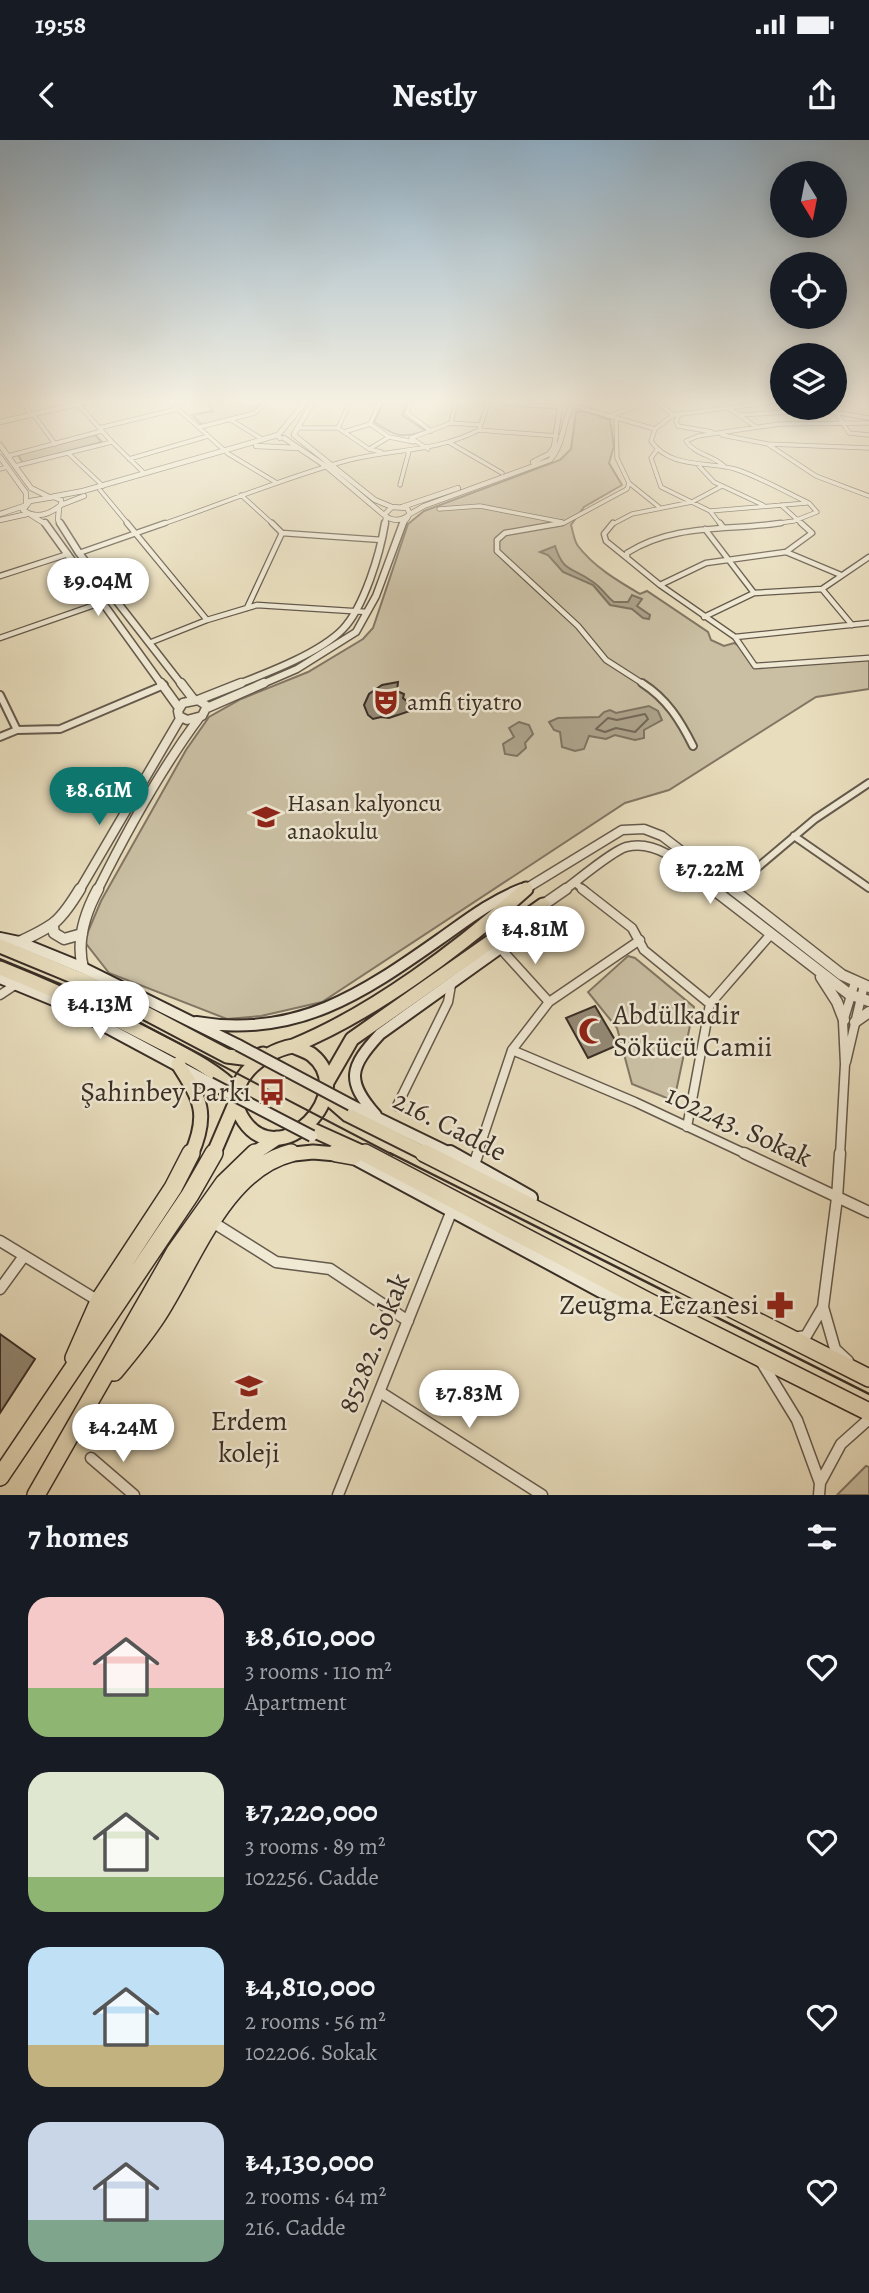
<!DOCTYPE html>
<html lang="en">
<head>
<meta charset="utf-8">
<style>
  :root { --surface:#171b24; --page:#242831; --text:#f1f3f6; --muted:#9ea1a6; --accent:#0f766e }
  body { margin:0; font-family:Alegreya,serif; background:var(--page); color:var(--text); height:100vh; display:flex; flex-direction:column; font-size:26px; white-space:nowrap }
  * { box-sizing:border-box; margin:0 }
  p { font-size:23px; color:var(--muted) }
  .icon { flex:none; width:38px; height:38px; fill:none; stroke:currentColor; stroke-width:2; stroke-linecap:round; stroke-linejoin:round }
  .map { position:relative; height:1355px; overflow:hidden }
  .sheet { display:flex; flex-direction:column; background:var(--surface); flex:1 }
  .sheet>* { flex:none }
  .needle { width:46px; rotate:170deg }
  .buttons { position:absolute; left:770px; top:21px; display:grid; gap:14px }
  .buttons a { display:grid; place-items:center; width:77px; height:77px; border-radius:50%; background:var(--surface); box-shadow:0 4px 18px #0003; font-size:35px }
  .price { position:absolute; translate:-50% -60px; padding:0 16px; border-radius:24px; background:#fff; color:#222; font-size:23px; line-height:46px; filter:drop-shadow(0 2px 4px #0008) }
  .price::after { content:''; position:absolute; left:50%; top:42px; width:21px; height:16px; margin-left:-10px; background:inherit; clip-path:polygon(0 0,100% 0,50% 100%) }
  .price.active { background:var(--accent); color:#fff }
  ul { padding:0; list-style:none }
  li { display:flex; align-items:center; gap:21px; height:175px; padding:0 28px }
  li span { display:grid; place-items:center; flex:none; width:196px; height:140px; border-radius:21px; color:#555 }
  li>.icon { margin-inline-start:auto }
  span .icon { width:84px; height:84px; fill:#fffc; stroke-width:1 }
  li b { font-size:30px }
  h2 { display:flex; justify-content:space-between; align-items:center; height:84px; padding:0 28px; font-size:30px }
  .status { display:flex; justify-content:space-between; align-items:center; height:49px; padding:0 35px; background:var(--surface); direction:ltr }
  .status svg { height:19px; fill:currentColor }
  header { display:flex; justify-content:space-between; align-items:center; height:91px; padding:0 28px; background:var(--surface); font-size:32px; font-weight:700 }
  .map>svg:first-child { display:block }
</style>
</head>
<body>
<div class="status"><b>19:58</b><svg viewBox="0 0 49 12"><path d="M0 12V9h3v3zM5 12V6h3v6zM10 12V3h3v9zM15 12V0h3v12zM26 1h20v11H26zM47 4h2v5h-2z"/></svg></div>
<header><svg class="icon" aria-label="back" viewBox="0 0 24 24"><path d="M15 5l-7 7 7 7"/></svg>Nestly<svg class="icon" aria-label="share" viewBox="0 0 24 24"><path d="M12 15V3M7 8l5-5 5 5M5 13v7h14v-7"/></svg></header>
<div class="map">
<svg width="869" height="1355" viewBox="0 0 869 1355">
  <rect width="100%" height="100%" fill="#e8ddbd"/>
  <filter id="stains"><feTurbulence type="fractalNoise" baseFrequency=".00286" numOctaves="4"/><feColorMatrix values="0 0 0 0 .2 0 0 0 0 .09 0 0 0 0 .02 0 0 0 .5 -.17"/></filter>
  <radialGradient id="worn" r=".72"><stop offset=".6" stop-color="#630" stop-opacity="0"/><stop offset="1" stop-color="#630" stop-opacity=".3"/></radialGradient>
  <!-- green -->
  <path fill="#cabfa3" stroke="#827664" stroke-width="2" d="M 207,260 L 265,260 L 255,271 L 202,285 L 192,275 L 213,271 Z
    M 385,260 L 408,260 L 402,275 L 426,291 C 401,299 395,296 374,282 Z
    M 584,271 L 610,280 L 614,306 L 609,323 L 622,345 L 584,367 L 571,385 C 573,391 574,401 578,406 C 594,427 618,441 640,454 L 647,451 L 708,492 L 711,500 L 724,506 L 734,503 L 741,507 L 755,528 L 869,519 L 869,549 L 816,557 L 669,650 L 625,663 L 322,862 L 261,876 L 227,879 L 109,833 L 84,801 L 101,761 L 186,610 L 209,577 L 241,559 L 308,532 L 363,499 L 373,488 L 408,384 L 424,371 L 560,320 L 571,309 L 576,272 Z
    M 95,295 L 102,302 L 23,323 L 17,314 Z
    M 628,816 L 635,818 L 694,867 L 674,961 L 632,944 L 617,888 L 588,852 Z
    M 866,1326 L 869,1327 L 869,1355 L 837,1355 Z"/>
  <!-- water -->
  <path fill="#aca28a" stroke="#7e7462" stroke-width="2" d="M 555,406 C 564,434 572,426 593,442 C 602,448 606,456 614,462 L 628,462 L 632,455 L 642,459 L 637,466 L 650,475 L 649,479 L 643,478 L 632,469 L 610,465 L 593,445 L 563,432 L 548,415 L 540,412 Z
    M 649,566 L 658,571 L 662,580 L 644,590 L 644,598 L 635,600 L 615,595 L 606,599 L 589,596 L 584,609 L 575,611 L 562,607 L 560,592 L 554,590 L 549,582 L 558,578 L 599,577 L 604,572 L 610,570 L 616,573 Z
    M 519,582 L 529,585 L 533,594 L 525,603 L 526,608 L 517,616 L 505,614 L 503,604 L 514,597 L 509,588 Z"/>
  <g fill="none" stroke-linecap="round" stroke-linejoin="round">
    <!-- shore -->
    <path stroke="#726858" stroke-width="2" d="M 645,574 L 648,579 L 635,592 L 616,588 L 605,592 L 596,589 L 608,578 L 617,580 Z"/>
  </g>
  <!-- building -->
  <path fill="#948975" stroke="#392e26" stroke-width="2" d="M 398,542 L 397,551 L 404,554 L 403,558 L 413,566 L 410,571 L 389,578 L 381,577 L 373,579 L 368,575 L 364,565 L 369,554 L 382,545 Z
    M 595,866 L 618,905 L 588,918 L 566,878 Z
    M 0,1194 L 35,1219 L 0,1273 Z"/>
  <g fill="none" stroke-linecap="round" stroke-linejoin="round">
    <defs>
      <path id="minor-far4" d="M 21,260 L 30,272
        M 168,260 L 224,310
        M 351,260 L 338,288 L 369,309 L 381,312
        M 411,260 L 407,273 L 431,291
        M 454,260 L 560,267
        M 456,260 L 451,283 L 481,285
        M 655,260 L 673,275
        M 78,264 L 112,302
        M 172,264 L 189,260
        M 571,265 L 655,289
        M 726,266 L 756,287
        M 835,271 L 849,293 L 869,295
        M 680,273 L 676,281 L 678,286 L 712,292
        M 33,274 L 55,304
        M 739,275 L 822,270 L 869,278
        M 609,276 L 654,260
        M 231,280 L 262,299
        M 200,287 L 255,273 L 268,260
        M 99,288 L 177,269
        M 297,288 L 338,288
        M 479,290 L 557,296
        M 344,292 L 370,284
        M 722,295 L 768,304 L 869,308
        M 389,297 L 414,302
        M 450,303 L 502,333
        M 769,305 L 816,336 L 869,356
        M 371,308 L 389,297 L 370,284 L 381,260
        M 428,309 L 411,298 L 451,283
        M 657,310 L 651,318 L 661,347 L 710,371 L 721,385
        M 227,313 L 277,343
        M 69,314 L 103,346
        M 8,316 L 102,291
        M 129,319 L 208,296
        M 15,326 L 112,302 L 144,333
        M 699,326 L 714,342 L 763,365
        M 725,327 C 714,315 695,315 686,301 L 698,296 L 780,284 L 869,283
        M 0,329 L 7,327
        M 629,343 L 659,367
        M 400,345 L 409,311
        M 100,350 L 129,385
        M 241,355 L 274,385
        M 781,365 L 803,385
        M 439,369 L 480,366 L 562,382
        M 710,371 L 807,363
        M 160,385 C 222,364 286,337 349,320 C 396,308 433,313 479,290 L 489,260
        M 551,385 L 564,383 L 627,349 L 629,343 L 617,318 L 616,278
        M 611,385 L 632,374 L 692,362 L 722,346
        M 765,385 L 794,381 L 817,372 L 809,363 C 785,352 760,337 735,329 C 707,321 670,329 651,301 L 655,289 L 673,275 L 782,261"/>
      <path id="minor-far3" d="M 127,383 L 207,480
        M 562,383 L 505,393 L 497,400 L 497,411 L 578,486 L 606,520 L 645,545
        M 613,383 L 604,394 L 606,401 L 627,418
        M 720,383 L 723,387
        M 781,383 C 727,391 675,383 627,413 L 627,418 L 660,445 L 735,497 L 869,483
        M 705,389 L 754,453
        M 282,393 L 382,400
        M 786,412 L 841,435
        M 79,413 L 165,383
        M 0,436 L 68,414
        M 660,445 L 706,423 L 786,412 L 812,393 L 801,383
        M 822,449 L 852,485
        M 247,468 L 282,393 L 272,383
        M 704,477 L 754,453 L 822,449 L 869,417
        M 735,497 L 755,526 L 869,518
        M 0,498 L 103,462
        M 149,503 L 207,480 L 257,465 L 367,472"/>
      <path id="minor-far2" d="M 642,543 C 667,559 680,580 693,606
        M 0,555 L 17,590
        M 0,597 L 17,590 L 60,589 L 164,545
        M 794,696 L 869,748
        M 575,743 L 585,751
        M 732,749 L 815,679 L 869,643"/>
      <path id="minor-far1" d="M 582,749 L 632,788 L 644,810 L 710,864
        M 501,809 L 549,862
        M 0,855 L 15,845
        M 512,910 L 635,962 L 748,1015
        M 846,922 L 864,845
        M 397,966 L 448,862 L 451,845
        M 687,987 L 710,864 L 771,794
        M 477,1015 L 512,910 L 549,862 L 640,800
        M 840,1015 L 845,924 L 843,882 L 855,842"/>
      <path id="minor" d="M 744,1013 L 869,1072
        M 474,1025 L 478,1013
        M 214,1083 L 276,1122 L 330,1129 L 408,1181
        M 0,1101 L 97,1160
        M 0,1149 L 24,1116
        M 823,1167 L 835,1209 L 848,1221
        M 799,1197 L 806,1196 L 823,1167 L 837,1058 L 840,1013
        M 762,1223 L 797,1280 L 820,1343 L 841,1304 L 869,1279
        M 380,1252 L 542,1355
        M 91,1318 L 134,1355
        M 338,1355 L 452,1070
        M 819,1355 L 820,1343"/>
      <path id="tertiary-far3" d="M 0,282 L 94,260
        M 294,294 L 314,260
        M 294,295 L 375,360 L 392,367
        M 280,298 L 278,295 L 307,260
        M 284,298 L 327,327 L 384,375
        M 0,305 L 31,348 L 49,357
        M 256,306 L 298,308
        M 0,317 L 26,353 L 26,364
        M 533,322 L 549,314 L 554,307 L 561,260
        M 51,357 L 83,351 L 278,295
        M 54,357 L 61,360 L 61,365 C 49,375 36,379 23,370 L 30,361 Z
        M 61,365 L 84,356
        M 392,367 L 407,368 L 410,374 C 402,381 393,382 384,375 Z
        M 402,367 L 458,348
        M 59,368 L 58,380 L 61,385
        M 0,374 L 24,366
        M 410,374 L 424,366 L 550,320 C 566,302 561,278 576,261
        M 31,375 L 47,385
        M 0,380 L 27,374
        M 385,385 L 386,377
        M 402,385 L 408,377"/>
      <path id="tertiary-far2" d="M 45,383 L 162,545
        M 60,383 L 79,413 L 182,545
        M 236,545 C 267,533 320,513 343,489 C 364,467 380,414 385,383
        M 260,545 L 297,529 L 356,492 L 376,456 L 403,383"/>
      <path id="tertiary-far1" d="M 161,543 L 179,568
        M 181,543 L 194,560
        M 198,560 L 241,543
        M 198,560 L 207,566 L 202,576 L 187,580 L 179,576 L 178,571 L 183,563 Z
        M 207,568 L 264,543
        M 527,748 L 622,690 L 644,689 L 662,696 L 734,751
        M 79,751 L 181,577
        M 97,751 C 127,691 159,632 199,578
        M 563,751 C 577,741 612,711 626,707 C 660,698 690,731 715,751"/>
      <path id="tertiary" d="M 713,749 L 849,854 L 869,861
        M 732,749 L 842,835 L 869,847
        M 543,765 L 566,749
        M 53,787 L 54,793 L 64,799 L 82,794
        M 19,802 C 54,786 60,782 80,749
        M 83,828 C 76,801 85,773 98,749
        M 821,837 L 837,862 L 844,880
        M 855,882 L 869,872"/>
      <path id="secondary-far2" d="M 518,751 L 522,749"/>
      <path id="secondary-far1" d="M 0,798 L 19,802 L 83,828 L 238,905
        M 0,838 L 61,863 L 210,943
        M 196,882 C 296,899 362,854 440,799 C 467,780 491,761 522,749
        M 351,965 L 454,1015
        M 376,975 C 345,940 350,927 380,894 L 524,791 L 536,780 L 542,768"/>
      <path id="secondary" d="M 450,1013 L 530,1058
        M 351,1015 L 603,1151 L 627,1157"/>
      <path id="primary-far2" d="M 524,751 L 527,748"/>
      <path id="primary-far1" d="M 0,806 L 87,842 L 227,916 L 250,919 L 263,914
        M 0,828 C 55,850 109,875 162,903 C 189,917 217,931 238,953
        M 293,906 C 374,873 461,807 526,749
        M 293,906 C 299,909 307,911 312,915 C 359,953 280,1034 244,981 C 219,945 260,912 293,906 Z
        M 178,924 C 201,960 209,974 191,1015
        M 326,944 L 352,899 L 543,765
        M 325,955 L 348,975 L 428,1015
        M 306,987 L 368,1015
        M 213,1015 L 237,959
        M 252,1015 L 277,998
        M 284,1015 L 313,1012 L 348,1015"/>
      <path id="primary" d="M 336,1013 L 353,1016
        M 365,1013 L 649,1162 L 869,1272
        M 424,1013 L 869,1238
        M 74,1218 L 100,1159 L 173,1048 L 191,1013
        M 114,1232 C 129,1214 144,1196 157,1176 C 192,1123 223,1030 291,1013
        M 0,1337 L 190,1055 L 214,1013
        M 36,1355 L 175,1112 L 224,1043 L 255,1013"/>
    </defs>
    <!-- minor-far4 casing -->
    <use href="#minor-far4" stroke="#655a4c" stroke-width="5"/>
    <!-- minor-far3 casing -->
    <use href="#minor-far3" stroke="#655a4c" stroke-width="7"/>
    <!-- minor-far2 casing -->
    <use href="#minor-far2" stroke="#655a4c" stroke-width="10"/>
    <!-- minor-far1 casing -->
    <use href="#minor-far1" stroke="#655a4c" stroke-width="11"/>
    <!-- minor casing -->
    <use href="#minor" stroke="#655a4c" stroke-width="13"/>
    <!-- tertiary-far3 casing -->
    <use href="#tertiary-far3" stroke="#655a4c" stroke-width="6"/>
    <!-- tertiary-far2 casing -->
    <use href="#tertiary-far2" stroke="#655a4c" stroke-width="9"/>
    <!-- tertiary-far1 casing -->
    <use href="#tertiary-far1" stroke="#655a4c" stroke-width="11"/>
    <!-- tertiary casing -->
    <use href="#tertiary" stroke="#655a4c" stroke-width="13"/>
    <!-- secondary-far2 casing -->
    <use href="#secondary-far2" stroke="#392e26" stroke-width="12"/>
    <!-- secondary-far1 casing -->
    <use href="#secondary-far1" stroke="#392e26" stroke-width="14"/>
    <!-- secondary casing -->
    <use href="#secondary" stroke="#392e26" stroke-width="18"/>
    <!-- primary-far2 casing -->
    <use href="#primary-far2" stroke="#392e26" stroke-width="13"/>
    <!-- primary-far1 casing -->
    <use href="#primary-far1" stroke="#392e26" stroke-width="17"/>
    <!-- primary casing -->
    <use href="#primary" stroke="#392e26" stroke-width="20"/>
    <!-- minor-far4 -->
    <use href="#minor-far4" stroke="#f0e9d4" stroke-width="3.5"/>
    <!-- minor-far3 -->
    <use href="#minor-far3" stroke="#f0e9d4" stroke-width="4.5"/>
    <!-- minor-far2 -->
    <use href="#minor-far2" stroke="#f0e9d4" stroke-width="6"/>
    <!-- minor-far1 -->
    <use href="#minor-far1" stroke="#f0e9d4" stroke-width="8"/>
    <!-- minor -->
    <use href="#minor" stroke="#f0e9d4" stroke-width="10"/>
    <!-- tertiary-far3 -->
    <use href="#tertiary-far3" stroke="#f0e9d4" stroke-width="4.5"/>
    <!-- tertiary-far2 -->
    <use href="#tertiary-far2" stroke="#f0e9d4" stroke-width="6"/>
    <!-- tertiary-far1 -->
    <use href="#tertiary-far1" stroke="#f0e9d4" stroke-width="8"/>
    <!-- tertiary -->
    <use href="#tertiary" stroke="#f0e9d4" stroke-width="10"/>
    <!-- secondary-far2 -->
    <use href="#secondary-far2" stroke="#f0e9d4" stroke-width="9"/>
    <!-- secondary-far1 -->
    <use href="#secondary-far1" stroke="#f0e9d4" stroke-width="10"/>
    <!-- secondary -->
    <use href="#secondary" stroke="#f0e9d4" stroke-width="14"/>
    <!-- primary-far2 -->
    <use href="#primary-far2" stroke="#e8ddbd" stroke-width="10"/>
    <!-- primary-far1 -->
    <use href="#primary-far1" stroke="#e8ddbd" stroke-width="13"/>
    <!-- primary -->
    <use href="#primary" stroke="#e8ddbd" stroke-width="17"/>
    <!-- tram-far1 -->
    <path stroke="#392e26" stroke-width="2" d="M 0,819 L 87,855 L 393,1015"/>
    <!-- tram -->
    <path stroke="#392e26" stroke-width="2.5" d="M 390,1013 L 869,1254"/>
    <defs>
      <path id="secondary-bridge" d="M 238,905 L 351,965
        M 210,943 L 312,996"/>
    </defs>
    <!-- secondary-bridge casing -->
    <use href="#secondary-bridge" stroke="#392e26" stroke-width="14" stroke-linecap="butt"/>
    <!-- secondary-bridge -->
    <use href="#secondary-bridge" stroke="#f0e9d4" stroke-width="10"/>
  </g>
  <!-- sky -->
  <linearGradient id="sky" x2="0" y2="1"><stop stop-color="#90adc2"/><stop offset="0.58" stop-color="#f5f0e1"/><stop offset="1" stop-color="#f5f0e1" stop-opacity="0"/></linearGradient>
  <rect width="869" height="450" fill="url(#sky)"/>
  <!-- icons -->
  <defs>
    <symbol id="theatre-bare" viewBox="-9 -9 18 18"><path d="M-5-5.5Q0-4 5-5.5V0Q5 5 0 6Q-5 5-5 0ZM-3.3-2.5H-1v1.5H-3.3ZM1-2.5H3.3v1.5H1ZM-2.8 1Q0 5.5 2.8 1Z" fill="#8f2418" stroke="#f0e9d4" stroke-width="2.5" paint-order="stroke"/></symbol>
    <symbol id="school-bare" viewBox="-9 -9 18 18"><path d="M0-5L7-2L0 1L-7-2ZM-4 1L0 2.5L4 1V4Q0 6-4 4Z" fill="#8f2418" stroke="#f0e9d4" stroke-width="2.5" paint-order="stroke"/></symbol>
    <symbol id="mosque-bare" viewBox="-9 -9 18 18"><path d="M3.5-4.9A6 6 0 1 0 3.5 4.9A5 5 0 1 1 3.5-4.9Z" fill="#8f2418" stroke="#f0e9d4" stroke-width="2.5" paint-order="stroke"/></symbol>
    <symbol id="bus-bare" viewBox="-9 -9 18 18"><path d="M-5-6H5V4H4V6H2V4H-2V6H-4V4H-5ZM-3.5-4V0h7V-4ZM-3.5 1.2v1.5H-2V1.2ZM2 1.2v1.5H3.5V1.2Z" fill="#8f2418" stroke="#f0e9d4" stroke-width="2.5" paint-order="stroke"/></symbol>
    <symbol id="pharmacy-bare" viewBox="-9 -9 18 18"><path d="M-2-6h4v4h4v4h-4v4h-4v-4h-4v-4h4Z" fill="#8f2418" stroke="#f0e9d4" stroke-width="2.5" paint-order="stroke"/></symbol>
  </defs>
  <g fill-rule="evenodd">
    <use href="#theatre-bare" x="367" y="543" width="38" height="38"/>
    <use href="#school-bare" x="247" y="658" width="38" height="38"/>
    <use href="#mosque-bare" x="573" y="872" width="38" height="38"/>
    <use href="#bus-bare" x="253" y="933" width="38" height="38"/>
    <use href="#pharmacy-bare" x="761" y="1146" width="38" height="38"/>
    <use href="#school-bare" x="230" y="1227" width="38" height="38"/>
  </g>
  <g text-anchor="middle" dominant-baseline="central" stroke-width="5" stroke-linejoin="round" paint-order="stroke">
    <!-- poi labels -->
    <g font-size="24" fill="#392e26" stroke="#f0e9d4" text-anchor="start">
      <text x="407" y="562">amfi tiyatro</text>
      <text x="287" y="663">Hasan kalyoncu<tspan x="287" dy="28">anaokulu</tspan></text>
    </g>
    <!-- near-poi labels -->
    <g font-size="28" fill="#392e26" stroke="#f0e9d4" text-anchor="end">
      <text x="613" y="875" text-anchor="start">Abdülkadir<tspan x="613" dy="32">Sökücü Camii</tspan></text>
      <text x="251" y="952">Şahinbey Parkı</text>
      <text x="759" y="1165">Zeugma Eczanesi</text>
      <text x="249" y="1281" text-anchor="middle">Erdem<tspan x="249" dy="32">koleji</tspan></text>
    </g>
    <!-- near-street labels -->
    <g font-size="28" fill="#392e26" stroke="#f0e9d4">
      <text transform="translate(450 986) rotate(27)">216. Cadde</text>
      <text transform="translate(739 986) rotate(25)">102243. Sokak</text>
      <text transform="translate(374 1203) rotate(-68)">85282. Sokak</text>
    </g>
  </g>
  <rect width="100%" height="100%" filter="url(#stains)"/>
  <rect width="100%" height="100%" fill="url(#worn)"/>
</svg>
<div class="buttons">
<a><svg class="needle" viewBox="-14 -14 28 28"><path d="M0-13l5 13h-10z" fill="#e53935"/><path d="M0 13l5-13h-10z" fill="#9ea1a6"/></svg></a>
<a><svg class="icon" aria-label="locate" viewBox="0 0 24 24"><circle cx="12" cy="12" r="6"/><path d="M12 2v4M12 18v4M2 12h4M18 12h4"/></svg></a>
<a><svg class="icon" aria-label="layers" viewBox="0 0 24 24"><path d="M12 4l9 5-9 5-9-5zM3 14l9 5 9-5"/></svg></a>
</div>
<b class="price" style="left:98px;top:478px">₺9.04M</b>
<b class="price active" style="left:99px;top:687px">₺8.61M</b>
<b class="price" style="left:710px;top:766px">₺7.22M</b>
<b class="price" style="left:535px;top:826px">₺4.81M</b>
<b class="price" style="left:100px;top:901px">₺4.13M</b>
<b class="price" style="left:469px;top:1290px">₺7.83M</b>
<b class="price" style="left:123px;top:1324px">₺4.24M</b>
</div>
<section class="sheet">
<h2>7 homes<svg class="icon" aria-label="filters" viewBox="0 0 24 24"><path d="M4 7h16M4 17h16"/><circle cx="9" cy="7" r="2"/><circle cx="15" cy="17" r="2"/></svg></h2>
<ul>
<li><span style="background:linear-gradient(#f6c9c9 65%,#8fb573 0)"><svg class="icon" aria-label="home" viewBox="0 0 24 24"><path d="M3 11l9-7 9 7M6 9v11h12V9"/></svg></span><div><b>₺8,610,000</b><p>3 rooms · 110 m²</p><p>Apartment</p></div><svg class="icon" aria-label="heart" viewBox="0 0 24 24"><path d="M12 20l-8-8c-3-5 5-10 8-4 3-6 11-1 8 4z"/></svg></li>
<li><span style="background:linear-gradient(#dfe7d0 75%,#8fb573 0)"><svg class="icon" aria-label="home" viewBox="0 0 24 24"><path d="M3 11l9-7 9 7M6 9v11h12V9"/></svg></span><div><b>₺7,220,000</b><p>3 rooms · 89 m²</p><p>102256. Cadde</p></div><svg class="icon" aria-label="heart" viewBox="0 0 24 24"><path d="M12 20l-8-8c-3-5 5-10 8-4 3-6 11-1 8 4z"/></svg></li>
<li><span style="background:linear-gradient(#bfe0f5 70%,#c2b280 0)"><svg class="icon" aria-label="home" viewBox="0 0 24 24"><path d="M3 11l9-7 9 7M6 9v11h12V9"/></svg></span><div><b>₺4,810,000</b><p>2 rooms · 56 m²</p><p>102206. Sokak</p></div><svg class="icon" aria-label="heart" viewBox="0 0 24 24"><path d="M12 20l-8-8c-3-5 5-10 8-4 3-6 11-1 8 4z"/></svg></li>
<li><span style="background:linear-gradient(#c9d6e8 70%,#7fa58c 0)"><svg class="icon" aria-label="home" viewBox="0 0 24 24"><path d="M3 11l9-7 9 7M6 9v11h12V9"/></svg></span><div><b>₺4,130,000</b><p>2 rooms · 64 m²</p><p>216. Cadde</p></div><svg class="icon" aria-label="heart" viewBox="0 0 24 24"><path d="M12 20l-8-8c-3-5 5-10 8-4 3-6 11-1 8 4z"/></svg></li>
</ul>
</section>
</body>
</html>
